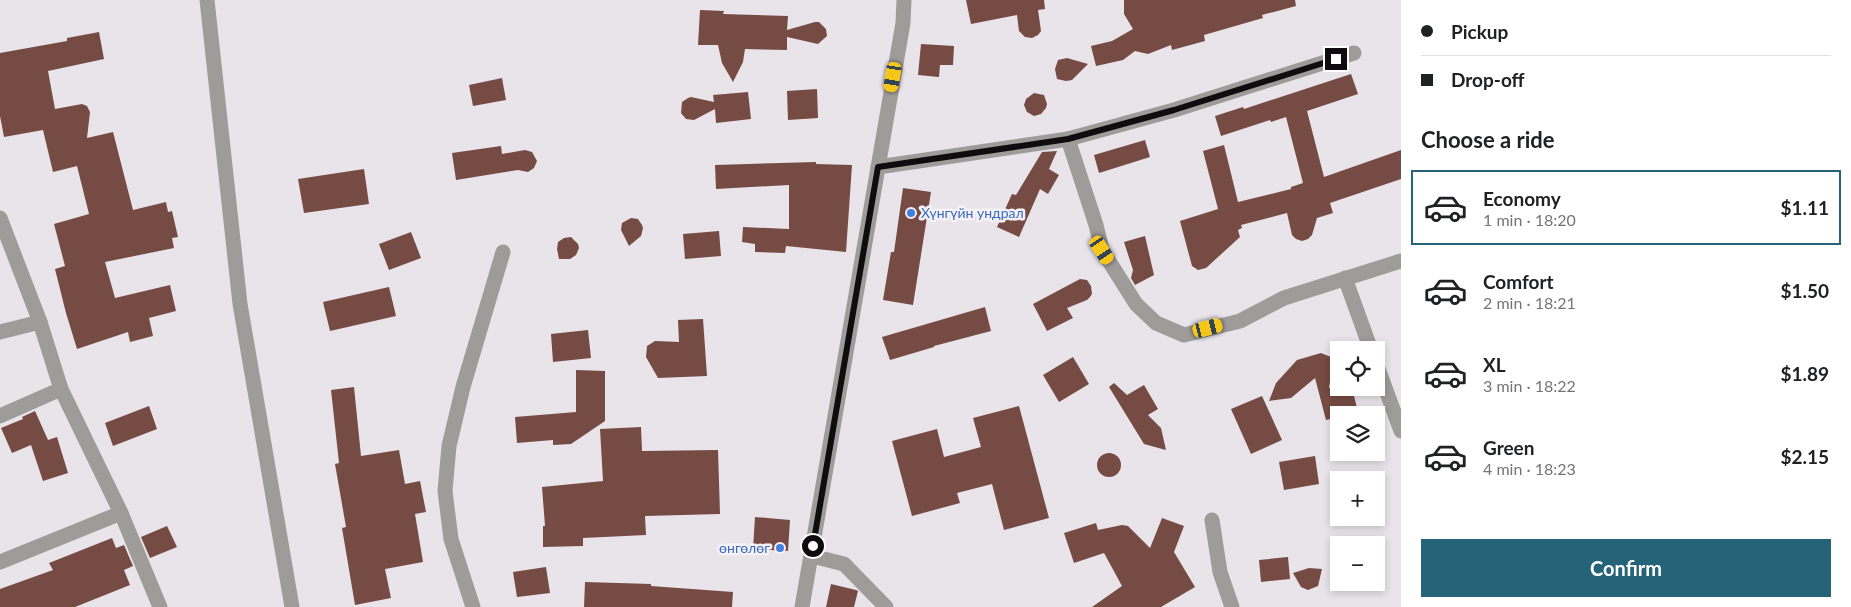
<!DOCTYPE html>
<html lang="en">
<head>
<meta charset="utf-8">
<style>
  body { margin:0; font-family:Lato,sans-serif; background:#f2f2f2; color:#202124; height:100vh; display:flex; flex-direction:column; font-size:19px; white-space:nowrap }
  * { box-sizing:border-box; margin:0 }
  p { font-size:16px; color:#757577 }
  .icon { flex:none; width:28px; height:28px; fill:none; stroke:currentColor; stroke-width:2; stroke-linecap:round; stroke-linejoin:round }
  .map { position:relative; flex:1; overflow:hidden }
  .details { display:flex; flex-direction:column; background:#fff; width:450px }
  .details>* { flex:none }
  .guide { display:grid; align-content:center; height:110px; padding:0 20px; background:#fff }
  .fabs { position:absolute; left:1330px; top:341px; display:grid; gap:10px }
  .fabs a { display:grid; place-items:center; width:55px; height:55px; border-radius:0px; background:#fff; box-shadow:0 2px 8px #0003; font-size:25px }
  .end { position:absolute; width:22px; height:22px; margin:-11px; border:6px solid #0e0c0e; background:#fff; box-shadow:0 0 0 2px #fff }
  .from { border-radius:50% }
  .car { position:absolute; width:15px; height:30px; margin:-15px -8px; border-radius:6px; box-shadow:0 0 4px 1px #0007; background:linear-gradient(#f5c518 24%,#345 0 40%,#f5c518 0 76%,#345 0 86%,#f5c518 0) }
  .guide b { display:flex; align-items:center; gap:18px; height:48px; font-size:19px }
  .guide b+b { border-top:1px solid #e0e0e0 }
  .guide i { width:12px; height:12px; background:#202124 }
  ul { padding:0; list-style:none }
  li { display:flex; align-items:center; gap:15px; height:75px; margin:0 10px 8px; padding:0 10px; border:2px solid transparent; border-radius:0px }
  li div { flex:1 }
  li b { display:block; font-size:19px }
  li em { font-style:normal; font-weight:700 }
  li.current { border-color:#256379 }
  li>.icon { width:45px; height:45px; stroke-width:1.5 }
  h2 { padding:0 20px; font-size:22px; line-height:60px }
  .button { display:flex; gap:10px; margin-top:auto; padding:10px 20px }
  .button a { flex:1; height:58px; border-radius:0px; background:#256379; color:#fff; font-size:20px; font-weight:700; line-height:58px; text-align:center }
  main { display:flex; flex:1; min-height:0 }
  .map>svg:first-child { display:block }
  .building { fill:#764b43 }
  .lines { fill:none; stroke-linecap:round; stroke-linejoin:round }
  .minor { stroke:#9d9c99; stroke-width:15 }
  .route { stroke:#0e0c0e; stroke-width:6 }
  .shop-dot { fill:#3f7fe0; stroke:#f6f1f7; stroke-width:2 }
  .labels { text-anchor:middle; stroke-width:5; stroke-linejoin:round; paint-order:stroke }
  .shop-label { font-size:14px; fill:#366cbe; stroke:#f6f1f7; text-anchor:start }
</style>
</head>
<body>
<main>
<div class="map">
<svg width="1401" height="607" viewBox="0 0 1401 607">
  <rect width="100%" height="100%" fill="#e9e4ea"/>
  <g class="building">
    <polygon points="966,0 1044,0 1045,9 1038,10 1041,31 1038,35 1032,38 1025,37 1019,31 1017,15 971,24"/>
    <polygon points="1124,0 1295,0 1296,6 1262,15 1263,18 1204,35 1205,41 1172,50 1171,45 1148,54 1135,51 1123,60 1096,66 1091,46 1112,41 1133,29 1124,14"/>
    <polygon points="700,10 724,11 723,14 788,16 787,30 815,22 819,22 826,29 827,36 818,44 787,37 787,50 745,49 743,62 733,82 722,63 718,45 698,45"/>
    <polygon points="99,32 104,59 48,71 55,109 82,104 87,106 90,112 87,138 113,132 133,210 166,202 168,212 172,211 178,237 172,238 174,248 105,262 115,298 170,285 176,311 149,318 153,336 130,342 128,332 77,349 66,313 55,269 65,266 54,224 89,214 77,166 53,172 43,130 4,137 0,116 0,53 67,41 67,38"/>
    <polygon points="921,44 954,46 953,65 940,65 939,77 918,75"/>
    <polygon points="1067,58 1088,64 1072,80 1066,81 1057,79 1055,69 1058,60"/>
    <polygon points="1351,74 1358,94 1307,111 1324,177 1401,150 1401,179 1330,203 1333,213 1317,218 1312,235 1308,239 1302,241 1296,239 1292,235 1287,213 1241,225 1242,228 1238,230 1240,237 1206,268 1198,270 1192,266 1180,221 1218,209 1203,151 1224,145 1238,202 1291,189 1291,187 1303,183 1286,117 1271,122 1270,120 1221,136 1215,116 1243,107 1244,109"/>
    <polygon points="502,78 506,100 473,106 469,85"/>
    <polygon points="817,89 818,118 788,120 787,91"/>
    <polygon points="748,92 751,119 716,123 715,109 694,120 686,119 681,113 682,102 688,98 691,97 714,102 713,95"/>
    <polygon points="1034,93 1044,95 1047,104 1046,108 1041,114 1034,116 1027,112 1024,105 1026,99"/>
    <polygon points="1145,140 1150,157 1099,173 1094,155"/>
    <polygon points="501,146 502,154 525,150 532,152 537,161 534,168 528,172 518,170 456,180 452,153"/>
    <polygon points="1057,151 1049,169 1059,175 1048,194 1040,189 1019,237 997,227 1012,194 1016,195 1042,152"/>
    <polygon points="816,162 816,164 852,165 846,252 786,246 785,253 755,252 755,244 742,242 743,227 789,229 789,185 716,189 715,165"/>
    <polygon points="364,169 369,204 304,213 298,179"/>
    <polygon points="903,188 931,192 913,305 883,300 891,252 894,252"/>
    <polygon points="631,218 638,219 642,225 643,228 641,236 629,246 621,230 622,223"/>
    <polygon points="719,231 721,256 685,259 683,234"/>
    <polygon points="411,232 421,258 389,270 379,244"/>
    <polygon points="1145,236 1154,275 1135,285 1131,278 1133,270 1124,242"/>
    <polygon points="571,237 578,244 579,248 576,255 570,259 559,259 557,249 558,242 564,238"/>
    <polygon points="1080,279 1087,280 1091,286 1092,294 1090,297 1087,300 1067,308 1073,318 1047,331 1033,304"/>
    <polygon points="389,287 396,316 330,331 323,302"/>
    <polygon points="985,307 991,331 934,346 934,347 890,360 882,337"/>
    <polygon points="703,319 707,376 658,378 646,357 647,346 655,341 679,342 678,320"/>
    <polygon points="588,330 591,358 553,362 551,334"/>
    <polygon points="1321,353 1331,357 1333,364 1329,388 1352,388 1358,412 1339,415 1339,417 1326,420 1315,378 1291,398 1269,401 1276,383 1297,360"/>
    <polygon points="1073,357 1089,384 1059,402 1043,375"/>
    <polygon points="576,370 605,371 605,421 571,444 553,445 553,440 517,443 515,417 576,412"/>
    <polygon points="1114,383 1127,395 1144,385 1158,409 1148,415 1161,428 1166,450 1144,444 1109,387"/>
    <polygon points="354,387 361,456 399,450 405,484 420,481 426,512 415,514 423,562 385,569 391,598 355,605 342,528 346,527 335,464 339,463 331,390"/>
    <polygon points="1262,396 1282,440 1251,454 1231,409"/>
    <polygon points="149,406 157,429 113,446 105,423"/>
    <polygon points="1019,406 1049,518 1004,530 992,484 957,493 960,503 912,516 892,441 937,429 944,457 981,447 973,418"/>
    <polygon points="35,411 48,440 57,437 68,473 43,481 31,445 12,453 1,428 23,419 22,417"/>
    <polygon points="641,427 642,451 718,450 720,514 645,516 646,535 583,538 583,546 543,547 543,526 545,526 542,487 603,481 600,429"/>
    <circle cx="1109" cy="465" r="12"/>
    <polygon points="1315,456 1319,484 1284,490 1279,462"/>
    <polygon points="755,517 790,520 788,551 753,549"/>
    <polygon points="1162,518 1184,526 1174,552 1195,587 1161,607 1092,607 1122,586 1104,553 1074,563 1064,533 1096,523 1098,530 1122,525 1128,526 1150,548"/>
    <polygon points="167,526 177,547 150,558 141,537"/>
    <polygon points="112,538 116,548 124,545 133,566 124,570 130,585 75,607 0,607 0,589 53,570 49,563"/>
    <polygon points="1288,557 1290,579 1261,582 1259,560"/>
    <polygon points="546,567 550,593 517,597 513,572"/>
    <polygon points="1309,568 1322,569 1318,586 1308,590 1301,587 1293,573"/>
    <polygon points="585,582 651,584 651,586 733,592 732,607 584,607"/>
    <polygon points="831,584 856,590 858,591 854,607 826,607"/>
  </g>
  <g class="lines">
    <g class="minor">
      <polyline points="207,0 240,304 292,607"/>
      <polyline points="1068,139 1096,225 1102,250 1136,304 1156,323 1184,335 1240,321 1284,298 1401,261"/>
      <polyline points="878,167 1068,139 1174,110 1354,53"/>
      <polyline points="0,218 40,322 61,389 121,513 160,607"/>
      <polyline points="1345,278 1371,350"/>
      <polyline points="0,332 40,322"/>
      <polyline points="1376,363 1401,431"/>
      <polyline points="0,416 61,389"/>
      <polyline points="1212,520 1220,572 1232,607"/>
      <polyline points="812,556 844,564 886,607"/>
      <polyline points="0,562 121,513"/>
      <polyline points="473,607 451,539 445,491 449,446 463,387 503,252"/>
      <polyline points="802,607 903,23 904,0"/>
    </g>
  </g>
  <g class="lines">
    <polyline class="route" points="813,546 878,167 1068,139 1174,110 1336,59"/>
  </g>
  <g class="shop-dot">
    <circle cx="911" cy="213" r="5"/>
    <circle cx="780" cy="548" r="5"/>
  </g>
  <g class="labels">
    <g class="shop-label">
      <text x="921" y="218">Хүнгүйн ундрал</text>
      <text x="770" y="553" text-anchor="end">өнгөлөг</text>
    </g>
  </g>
</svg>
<div class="fabs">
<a><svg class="icon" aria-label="locate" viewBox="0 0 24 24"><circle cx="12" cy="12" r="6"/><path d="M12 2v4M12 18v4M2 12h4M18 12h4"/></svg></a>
<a><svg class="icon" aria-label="layers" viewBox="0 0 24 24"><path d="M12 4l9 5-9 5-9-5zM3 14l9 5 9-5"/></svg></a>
<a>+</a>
<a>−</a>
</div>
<i class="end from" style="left:813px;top:546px"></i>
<i class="end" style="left:1336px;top:59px"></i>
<i class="car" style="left:893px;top:77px;rotate:190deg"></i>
<i class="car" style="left:1102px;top:250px;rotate:147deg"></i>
<i class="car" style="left:1208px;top:328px;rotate:76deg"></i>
</div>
<section class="details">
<div class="guide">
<b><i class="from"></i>Pickup</b>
<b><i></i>Drop-off</b>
</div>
<h2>Choose a ride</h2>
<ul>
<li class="current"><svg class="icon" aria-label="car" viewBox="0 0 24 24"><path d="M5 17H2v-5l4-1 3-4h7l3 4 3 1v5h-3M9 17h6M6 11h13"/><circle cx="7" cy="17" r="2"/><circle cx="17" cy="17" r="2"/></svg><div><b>Economy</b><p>1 min · 18:20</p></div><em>$1.11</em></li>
<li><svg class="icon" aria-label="car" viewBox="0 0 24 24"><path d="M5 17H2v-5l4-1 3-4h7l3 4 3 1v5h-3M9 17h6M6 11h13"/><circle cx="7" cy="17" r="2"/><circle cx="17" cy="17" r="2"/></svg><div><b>Comfort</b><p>2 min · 18:21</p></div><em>$1.50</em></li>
<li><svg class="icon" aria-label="car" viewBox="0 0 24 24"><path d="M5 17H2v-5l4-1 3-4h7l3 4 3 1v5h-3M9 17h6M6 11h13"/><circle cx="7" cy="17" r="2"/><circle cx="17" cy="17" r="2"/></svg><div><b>XL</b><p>3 min · 18:22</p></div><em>$1.89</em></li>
<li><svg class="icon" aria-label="car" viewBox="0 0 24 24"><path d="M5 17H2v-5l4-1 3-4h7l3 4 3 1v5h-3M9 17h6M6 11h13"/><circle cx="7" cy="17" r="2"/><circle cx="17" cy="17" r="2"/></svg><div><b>Green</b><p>4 min · 18:23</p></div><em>$2.15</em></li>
</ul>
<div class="button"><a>Confirm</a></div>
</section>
</main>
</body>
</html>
